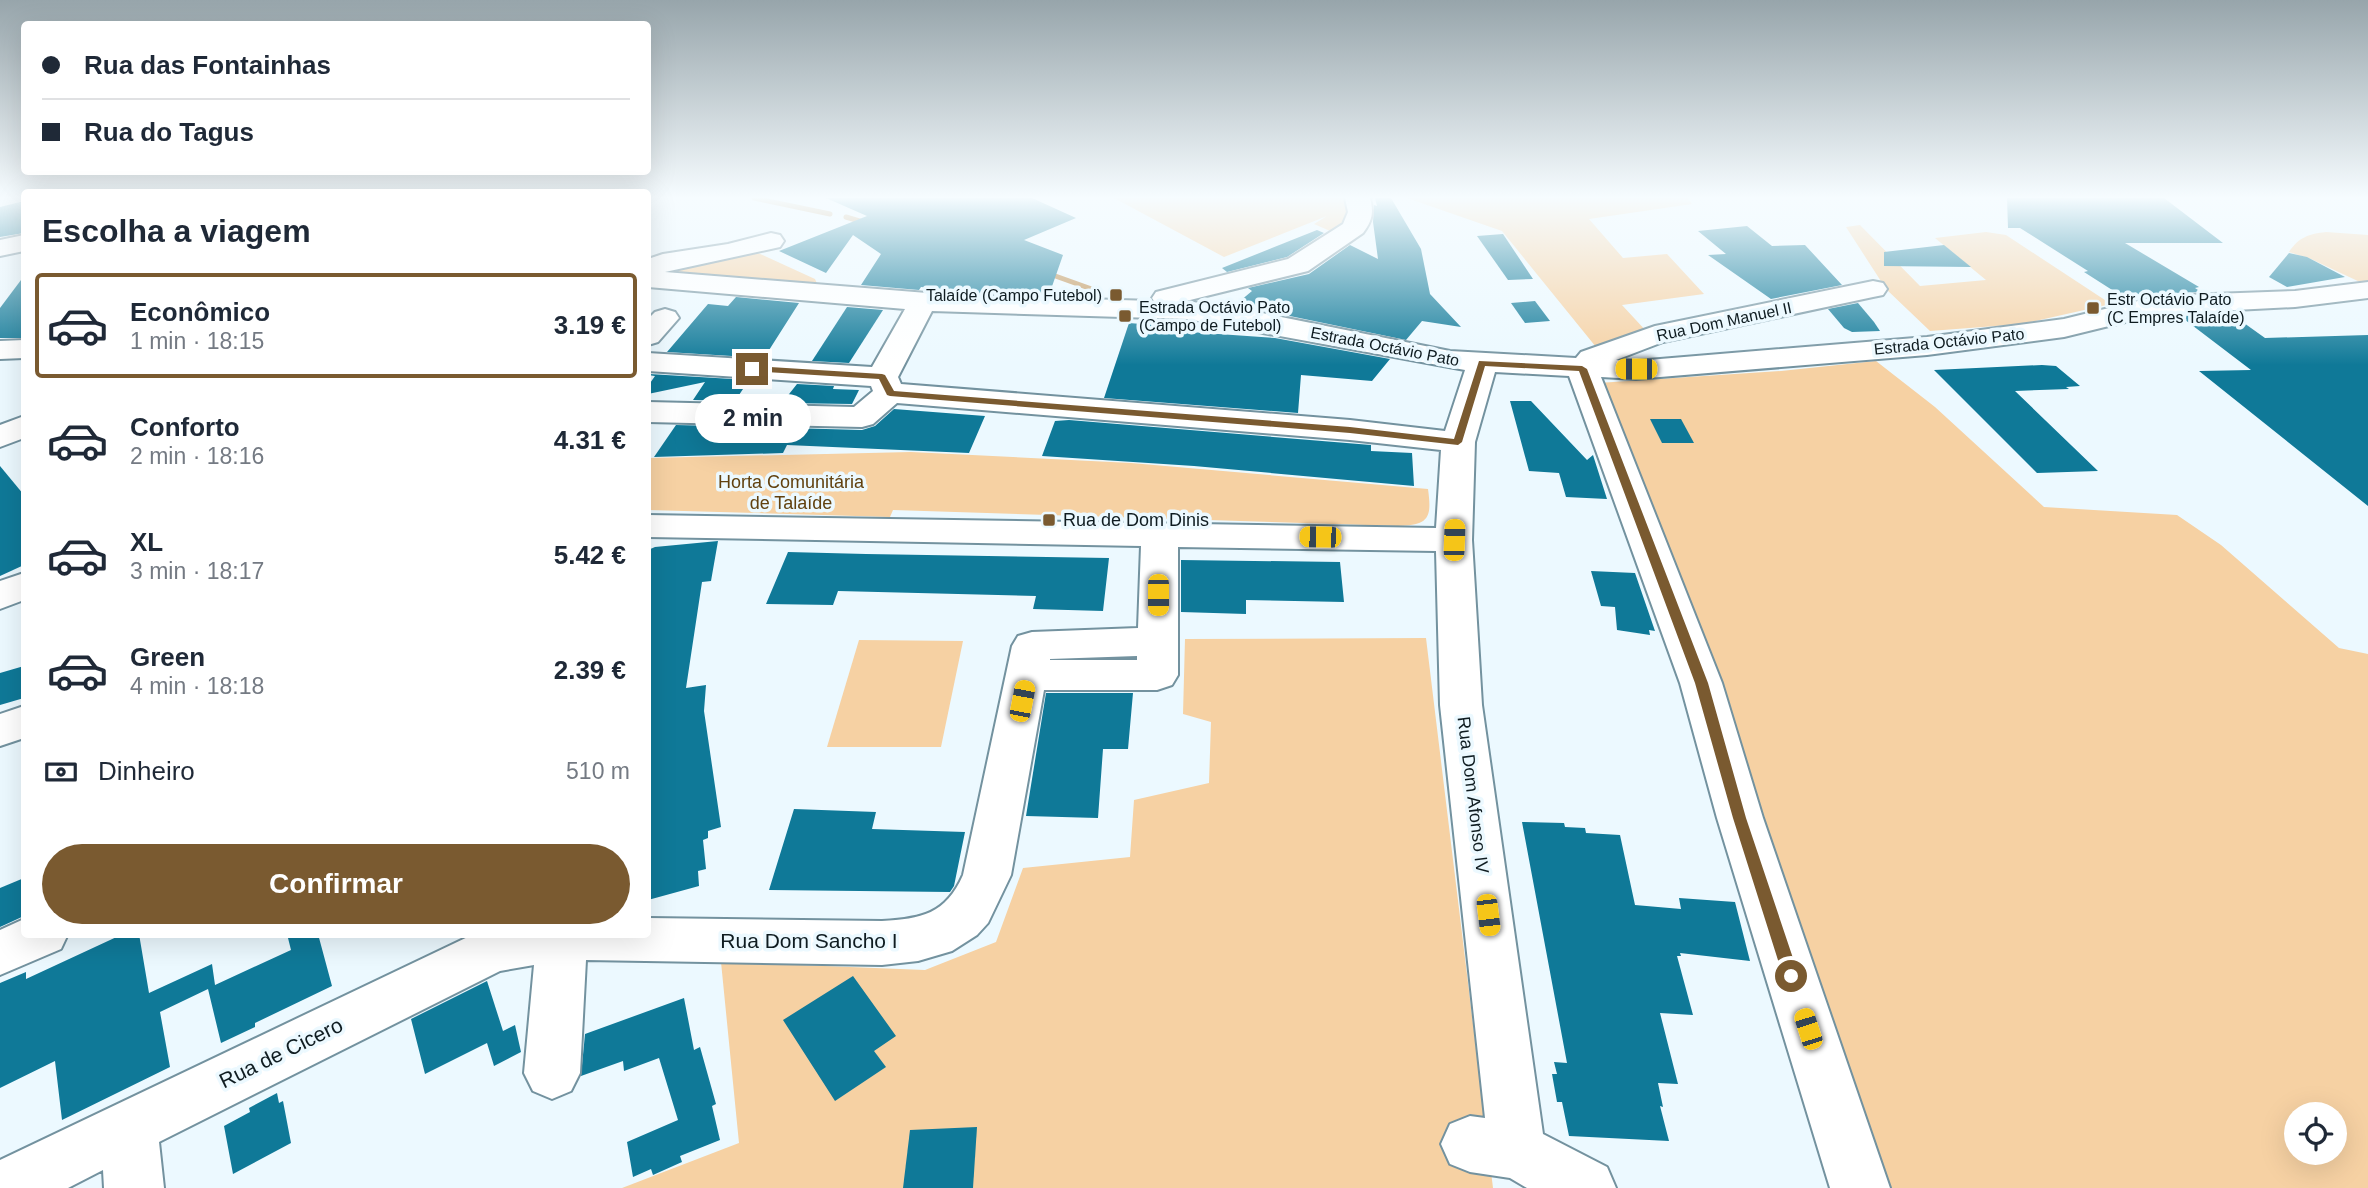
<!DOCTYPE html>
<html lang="pt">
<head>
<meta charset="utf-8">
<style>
  body { margin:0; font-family:Helvetica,sans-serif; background:#f2f2f3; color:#1f2937; height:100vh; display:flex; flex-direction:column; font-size:26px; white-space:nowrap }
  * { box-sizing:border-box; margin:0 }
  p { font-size:23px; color:#747a83 }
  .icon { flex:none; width:38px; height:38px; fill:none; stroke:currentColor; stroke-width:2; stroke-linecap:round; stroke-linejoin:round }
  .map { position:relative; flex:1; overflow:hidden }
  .details { position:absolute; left:21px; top:189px; width:630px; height:749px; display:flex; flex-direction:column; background:#fff; border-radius:7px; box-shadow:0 7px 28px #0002 }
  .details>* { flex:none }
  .banner { position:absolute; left:21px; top:21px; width:630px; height:154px; border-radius:7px; box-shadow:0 7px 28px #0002; display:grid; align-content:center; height:154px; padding:0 21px; background:#fff }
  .controls { position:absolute; left:2284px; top:1102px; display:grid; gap:14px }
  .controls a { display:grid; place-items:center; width:63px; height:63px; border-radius:50%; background:#fff; box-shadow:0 7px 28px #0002; font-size:35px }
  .end { position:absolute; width:32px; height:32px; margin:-16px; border:9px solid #7a5a30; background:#fff; box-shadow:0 0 0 4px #fff }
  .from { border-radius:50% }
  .bubble { position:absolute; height:49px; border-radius:24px; background:#fff; box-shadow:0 7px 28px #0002; font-size:23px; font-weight:700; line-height:49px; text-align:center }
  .car { position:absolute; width:21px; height:42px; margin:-21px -10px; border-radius:9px; box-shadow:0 0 5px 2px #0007; background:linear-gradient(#f5c518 24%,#345 0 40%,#f5c518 0 76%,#345 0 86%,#f5c518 0) }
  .banner b { display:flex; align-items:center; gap:24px; height:66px; font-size:26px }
  .banner b+b { border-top:2px solid #e0e1e3 }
  .banner i { width:18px; height:18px; background:#1f2937 }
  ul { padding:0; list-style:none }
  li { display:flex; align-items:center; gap:21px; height:105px; margin:0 14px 10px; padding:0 7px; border:4px solid transparent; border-radius:7px }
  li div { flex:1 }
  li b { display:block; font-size:26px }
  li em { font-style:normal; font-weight:700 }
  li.current { border-color:#7a5a30 }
  li>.icon { width:63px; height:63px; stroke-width:1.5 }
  h2 { padding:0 21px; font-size:32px; line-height:84px }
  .pay { display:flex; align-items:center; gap:18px; height:77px; padding:0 21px; font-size:26px }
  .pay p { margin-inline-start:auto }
  .cta { display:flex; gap:14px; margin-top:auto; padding:14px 21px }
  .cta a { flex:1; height:80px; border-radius:42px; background:#7a5a30; color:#fff; font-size:28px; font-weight:700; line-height:80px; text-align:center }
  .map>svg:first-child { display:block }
  .green { fill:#f6d1a3; fill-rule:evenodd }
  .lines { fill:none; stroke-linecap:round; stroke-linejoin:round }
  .stream { stroke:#be8f50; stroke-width:5 }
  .building { fill:#0f7998 }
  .minor-casing { stroke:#73929f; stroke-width:4 }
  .minor { fill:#fff; fill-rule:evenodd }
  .route { fill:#7a5a30 }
  .poi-dot { fill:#7a5a30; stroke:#ecf9ff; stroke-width:2.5 }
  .labels { text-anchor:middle; stroke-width:7; stroke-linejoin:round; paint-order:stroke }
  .far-poi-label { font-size:16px; fill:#0f1c21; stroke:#ecf9ff; text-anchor:start }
  .far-street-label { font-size:16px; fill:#0f1c21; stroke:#ecf9ff }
  .park-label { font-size:18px; fill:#61410f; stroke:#ecf9ff }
  .poi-label { font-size:18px; fill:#0f1c21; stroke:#ecf9ff; text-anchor:start }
  .street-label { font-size:18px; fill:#0f1c21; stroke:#ecf9ff }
  .near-street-label { font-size:21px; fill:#0f1c21; stroke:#ecf9ff }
</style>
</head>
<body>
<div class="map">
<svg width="2368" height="1188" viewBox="0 0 2368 1188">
  <rect width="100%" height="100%" fill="#ecf9ff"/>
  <g class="green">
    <path d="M1114 198H1348C1352 212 1346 224 1337 234L1314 224 1327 216 1224 257Z"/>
    <polygon points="1407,198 1688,198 1692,204 1589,219 1623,258 1667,254 1704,294 1622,305 1647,332 1596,347 1502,231"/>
    <polygon points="1860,225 1920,286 1986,280 1935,238 1986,232 2006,235 2111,304 2022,324 1930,331 1886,289 1846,227"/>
    <path d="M2326 232 2368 235V281L2362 283 2311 259 2289 252C2299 237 2309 234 2326 232Z"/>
    <polygon points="758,253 815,279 818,286 660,273 668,265"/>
    <path d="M1876 361 1935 407 2044 507 2177 515 2221 545 2339 648 2368 654V1188H1889L1874 1157 1737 733 1598 383 1781 371ZM2296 1115H2334V1153H2296Z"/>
    <path d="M911 452 1131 463 1428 489C1432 518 1429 525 1398 526L893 510 890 517 648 510V458Z"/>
    <polygon points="1426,638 1493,1188 622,1188 739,1143 721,962 925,970 996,942 1023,868 1130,857 1134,800 1209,783 1211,722 1183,714 1185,639"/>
    <polygon points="859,640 963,641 941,747 827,747"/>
  </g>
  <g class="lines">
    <g class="stream">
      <polyline points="754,198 830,214"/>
      <polyline points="846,217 866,223"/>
      <polyline points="1047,273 1100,292"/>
    </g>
  </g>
  <g class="building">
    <polygon points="826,198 1032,198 1076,218 1024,240 1063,255 1049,295 966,293 967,291 921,287 919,290 861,285 881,254 853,235 826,273 779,251 867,216"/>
    <polygon points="1375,198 1391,198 1421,249 1430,294 1461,327 1422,321 1406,340 1285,315 1240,301 1252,291 1248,288 1309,274 1350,245 1378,259 1373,222 1374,205 1377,206"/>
    <polygon points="2007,198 2164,198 2223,243 2125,243 2199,287 2195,288 2201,292 2120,295 2084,272 2088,271 2020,228 2008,228"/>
    <polygon points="24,201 24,233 0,237 0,207"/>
    <polygon points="1747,226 1772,246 1805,245 1842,285 1771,299 1708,255 1726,254 1698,231"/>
    <polygon points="1317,230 1324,233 1287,257 1227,272 1222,268"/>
    <polygon points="1503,234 1533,279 1508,280 1477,236"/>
    <polygon points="1944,245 1971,267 1884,266 1884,252"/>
    <polygon points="2289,253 2307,257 2345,277 2287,287 2269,277"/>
    <polygon points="24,276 24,338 0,338 0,308"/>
    <polygon points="736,297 799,303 764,358 667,352 708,304 728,306"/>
    <polygon points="1535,301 1550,321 1525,323 1511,303"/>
    <polygon points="1858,303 1874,322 1880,331 1852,332 1844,328 1828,309"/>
    <polygon points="847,307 883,310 849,363 812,361"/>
    <polygon points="2230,313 2265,338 2368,335 2368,506 2199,371 2251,370 2180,316"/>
    <polygon points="1129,323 1178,327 1176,331 1275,338 1390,359 1372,381 1301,375 1298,413 1104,398"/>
    <polygon points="2042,365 2056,366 2080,386 2066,387 2069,389 2015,391 2098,471 2037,473 1934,370"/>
    <polygon points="649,374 749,380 735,401 693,400 705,382 648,394 648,386 655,376 648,375"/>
    <polygon points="797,384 834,386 833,389 859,390 852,404 782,403"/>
    <polygon points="1510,401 1531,401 1587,460 1593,455 1607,499 1566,497 1559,473 1529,471"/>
    <polygon points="894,409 985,416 969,453 787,445 783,453 654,457 676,425 862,430 875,426"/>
    <polygon points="1650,419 1681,419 1694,443 1662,443"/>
    <polygon points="1069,420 1371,445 1371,451 1412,453 1414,486 1194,466 1042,456 1055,421"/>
    <polygon points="0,466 24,495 24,565 0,576"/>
    <polygon points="718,541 711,581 702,582 686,688 706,685 704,711 721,827 708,831 708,838 703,840 706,869 698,871 699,886 648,900 648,550 655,547"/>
    <polygon points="788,552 866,554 1109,558 1103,611 1033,609 1036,596 838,591 833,605 766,604"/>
    <polygon points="1181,560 1340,562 1344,602 1246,600 1246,614 1181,612"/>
    <polygon points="1591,571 1635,573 1655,631 1649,630 1650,635 1617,630 1615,607 1601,606"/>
    <polygon points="24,666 24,698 0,705 0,673"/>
    <polygon points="1046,693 1133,693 1128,749 1103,749 1098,818 1026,816"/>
    <polygon points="794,809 876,812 872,829 965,832 954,886 950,892 769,890"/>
    <polygon points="1522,822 1564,823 1565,827 1585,828 1586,833 1620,835 1635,905 1681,909 1679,898 1735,902 1750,961 1680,953 1681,956 1677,956 1693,1015 1660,1013 1678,1084 1658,1083 1663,1107 1660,1106 1669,1141 1569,1136 1562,1102 1557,1102 1552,1074 1557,1074 1554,1062 1567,1063"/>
    <polygon points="24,878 24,916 0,927 0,888"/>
    <polygon points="123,934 139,934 149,993 212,964 215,985 291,950 287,934 318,934 332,986 255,1023 255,1027 221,1043 208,989 160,1012 170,1067 62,1120 55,1061 0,1088 0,983 26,972 26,979"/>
    <polygon points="853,976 896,1036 874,1051 886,1067 835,1101 783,1020"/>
    <polygon points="487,981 503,1031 515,1025 521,1052 494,1066 487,1043 425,1074 411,1019"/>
    <polygon points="684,998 694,1050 700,1047 716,1104 712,1106 720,1140 680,1156 682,1162 653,1175 651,1169 633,1177 627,1142 678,1120 659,1058 624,1071 623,1061 581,1076 585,1034"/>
    <polygon points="277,1093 279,1103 283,1101 291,1143 233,1174 224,1126 250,1112 249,1108"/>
    <polygon points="977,1127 973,1188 903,1188 910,1130"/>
  </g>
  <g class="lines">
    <g class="minor-casing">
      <g id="minor">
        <path d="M1345 198H1370C1374 213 1372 221 1363 233L1308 271 1186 301 1252 311 1450 351 1576 358 1581 352 1655 326 1873 281 1883 283 1887 289 1883 295 1873 297 1663 342 1616 360 1636 361 1927 337 2064 319 2158 296 2295 291 2368 282V298L2295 307 2158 314 2064 337 1927 355 1636 379 1601 377 1722 683 1763 818 1890 1188H1830L1717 818 1680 683 1569 376 1495 372 1475 442 1472 540 1482 705 1543 1134 1607 1167 1616 1188H1527L1510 1178 1470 1172 1450 1164 1441 1144 1450 1124 1470 1116 1485 1118 1440 705 1436 551 1178 547V675L1172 685 1157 690H1044L1011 875 988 923 977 935 952 951 918 961 882 965 586 960 580 1073 571 1091 552 1099 533 1091 524 1073 534 965 500 971 159 1142 164 1188H104L103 1170 68 1188H0V1160L474 934H648V918L882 921C921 919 946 914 963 875L1012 646 1018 636 1032 632 1138 628 1141 546 648 537V515L1436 528 1441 450 1350 440 897 403 873 424 862 427 648 422V402L854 407 873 391 871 386 648 371V353L872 367 905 309 648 287V259L663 254 728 244 771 233 780 235 784 241 780 247 665 272 952 295 1154 301 1152 298 1156 292 1288 259 1343 224 1348 212ZM932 311 1187 319 1465 370 1445 431 1350 420 901 384 898 377ZM1137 656V660H1050V659Z"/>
        <polygon points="24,235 24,251 0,256 0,240"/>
        <polygon points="665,309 675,312 679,318 658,342 648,345 648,319 655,312"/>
        <polygon points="24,340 24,358 0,359 0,341"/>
        <polygon points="24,416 24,438 0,447 0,425"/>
        <polygon points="24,573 24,600 0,609 0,581"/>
        <polygon points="24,706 24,738 0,746 0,714"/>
        <polygon points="24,919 24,934 68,934 61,949 0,975 0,930"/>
      </g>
    </g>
    <use href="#minor" class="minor"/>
  </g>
  <linearGradient id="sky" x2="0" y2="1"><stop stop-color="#97a5ab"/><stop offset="0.54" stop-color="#f6fcff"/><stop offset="1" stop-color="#f6fcff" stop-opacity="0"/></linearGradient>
  <rect width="2368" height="365" fill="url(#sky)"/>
  <polygon class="route" points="1479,361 1582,366 1587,369 1708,683 1746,818 1799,976 1796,981 1791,983 1783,976 1733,818 1695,683 1579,371 1485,366 1462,442 1458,445 1350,433 890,396 887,395 879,379 752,371 747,369 752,366 882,374 885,375 894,391 1350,427 1454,439"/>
  <g class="poi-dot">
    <rect x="1109" y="288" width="14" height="14" rx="3.5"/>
    <rect x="2086" y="301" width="14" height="14" rx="3.5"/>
    <rect x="1118" y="309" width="14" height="14" rx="3.5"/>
    <rect x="1042" y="513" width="14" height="14" rx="3.5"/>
  </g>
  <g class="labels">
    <g class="far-poi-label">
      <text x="1102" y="301" text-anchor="end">Talaíde (Campo Futebol)</text>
      <text x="2107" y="305">Estr Octávio Pato<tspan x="2107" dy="18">(C Empres Talaíde)</tspan></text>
      <text x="1139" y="313">Estrada Octávio Pato<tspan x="1139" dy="18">(Campo de Futebol)</tspan></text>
    </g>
    <g class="far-street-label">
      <text transform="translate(1724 321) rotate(-12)" y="6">Rua Dom Manuel II</text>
      <text transform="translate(1949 341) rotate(-6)" y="6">Estrada Octávio Pato</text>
      <text transform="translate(1385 346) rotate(11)" y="6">Estrada Octávio Pato</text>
    </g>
    <g class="park-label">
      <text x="791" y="488">Horta Comunitária<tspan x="791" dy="21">de Talaíde</tspan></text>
    </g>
    <g class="poi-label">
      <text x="1063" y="526">Rua de Dom Dinis</text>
    </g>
    <g class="street-label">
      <text transform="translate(1473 795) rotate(83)" y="6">Rua Dom Afonso IV</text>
    </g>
    <g class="near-street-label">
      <text x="809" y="948">Rua Dom Sancho I</text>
      <text transform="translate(281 1053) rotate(-26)" y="7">Rua de Cicero</text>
    </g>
  </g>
</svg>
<div class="controls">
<a><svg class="icon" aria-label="locate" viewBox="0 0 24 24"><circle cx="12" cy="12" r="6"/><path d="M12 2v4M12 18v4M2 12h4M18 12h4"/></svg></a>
</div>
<i class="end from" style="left:1791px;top:976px"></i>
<i class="end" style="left:752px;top:369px"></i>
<div class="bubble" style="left:695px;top:394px;width:116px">2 min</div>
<i class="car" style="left:1636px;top:369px;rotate:270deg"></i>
<i class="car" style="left:1320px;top:537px;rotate:271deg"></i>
<i class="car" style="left:1454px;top:540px;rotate:2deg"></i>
<i class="car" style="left:1158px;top:595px;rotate:180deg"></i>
<i class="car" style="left:1022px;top:701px;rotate:11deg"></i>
<i class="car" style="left:1488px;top:915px;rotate:173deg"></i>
<i class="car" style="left:1808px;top:1029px;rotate:342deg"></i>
<div class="banner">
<b><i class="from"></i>Rua das Fontainhas</b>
<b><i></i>Rua do Tagus</b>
</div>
<section class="details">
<h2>Escolha a viagem</h2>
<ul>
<li class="current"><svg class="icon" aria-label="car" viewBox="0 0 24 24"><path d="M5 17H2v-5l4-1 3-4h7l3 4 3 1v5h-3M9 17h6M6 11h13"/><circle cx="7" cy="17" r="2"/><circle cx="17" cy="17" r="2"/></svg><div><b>Econômico</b><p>1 min · 18:15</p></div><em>3.19 €</em></li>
<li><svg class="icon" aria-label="car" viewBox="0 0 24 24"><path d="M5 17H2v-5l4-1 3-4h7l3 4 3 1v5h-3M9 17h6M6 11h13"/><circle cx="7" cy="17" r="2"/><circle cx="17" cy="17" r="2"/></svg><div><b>Conforto</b><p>2 min · 18:16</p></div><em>4.31 €</em></li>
<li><svg class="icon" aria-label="car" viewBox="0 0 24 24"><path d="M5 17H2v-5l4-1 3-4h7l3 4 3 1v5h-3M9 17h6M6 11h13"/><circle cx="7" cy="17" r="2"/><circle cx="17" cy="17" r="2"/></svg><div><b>XL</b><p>3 min · 18:17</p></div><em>5.42 €</em></li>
<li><svg class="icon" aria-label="car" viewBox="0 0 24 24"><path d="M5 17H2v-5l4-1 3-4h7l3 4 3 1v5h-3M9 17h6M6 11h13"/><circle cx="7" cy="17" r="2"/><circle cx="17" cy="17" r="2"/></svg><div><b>Green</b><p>4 min · 18:18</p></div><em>2.39 €</em></li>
</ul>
<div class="pay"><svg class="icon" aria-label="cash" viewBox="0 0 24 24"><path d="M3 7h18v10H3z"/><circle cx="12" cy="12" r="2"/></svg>Dinheiro<p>510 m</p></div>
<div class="cta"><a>Confirmar</a></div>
</section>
</div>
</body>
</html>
